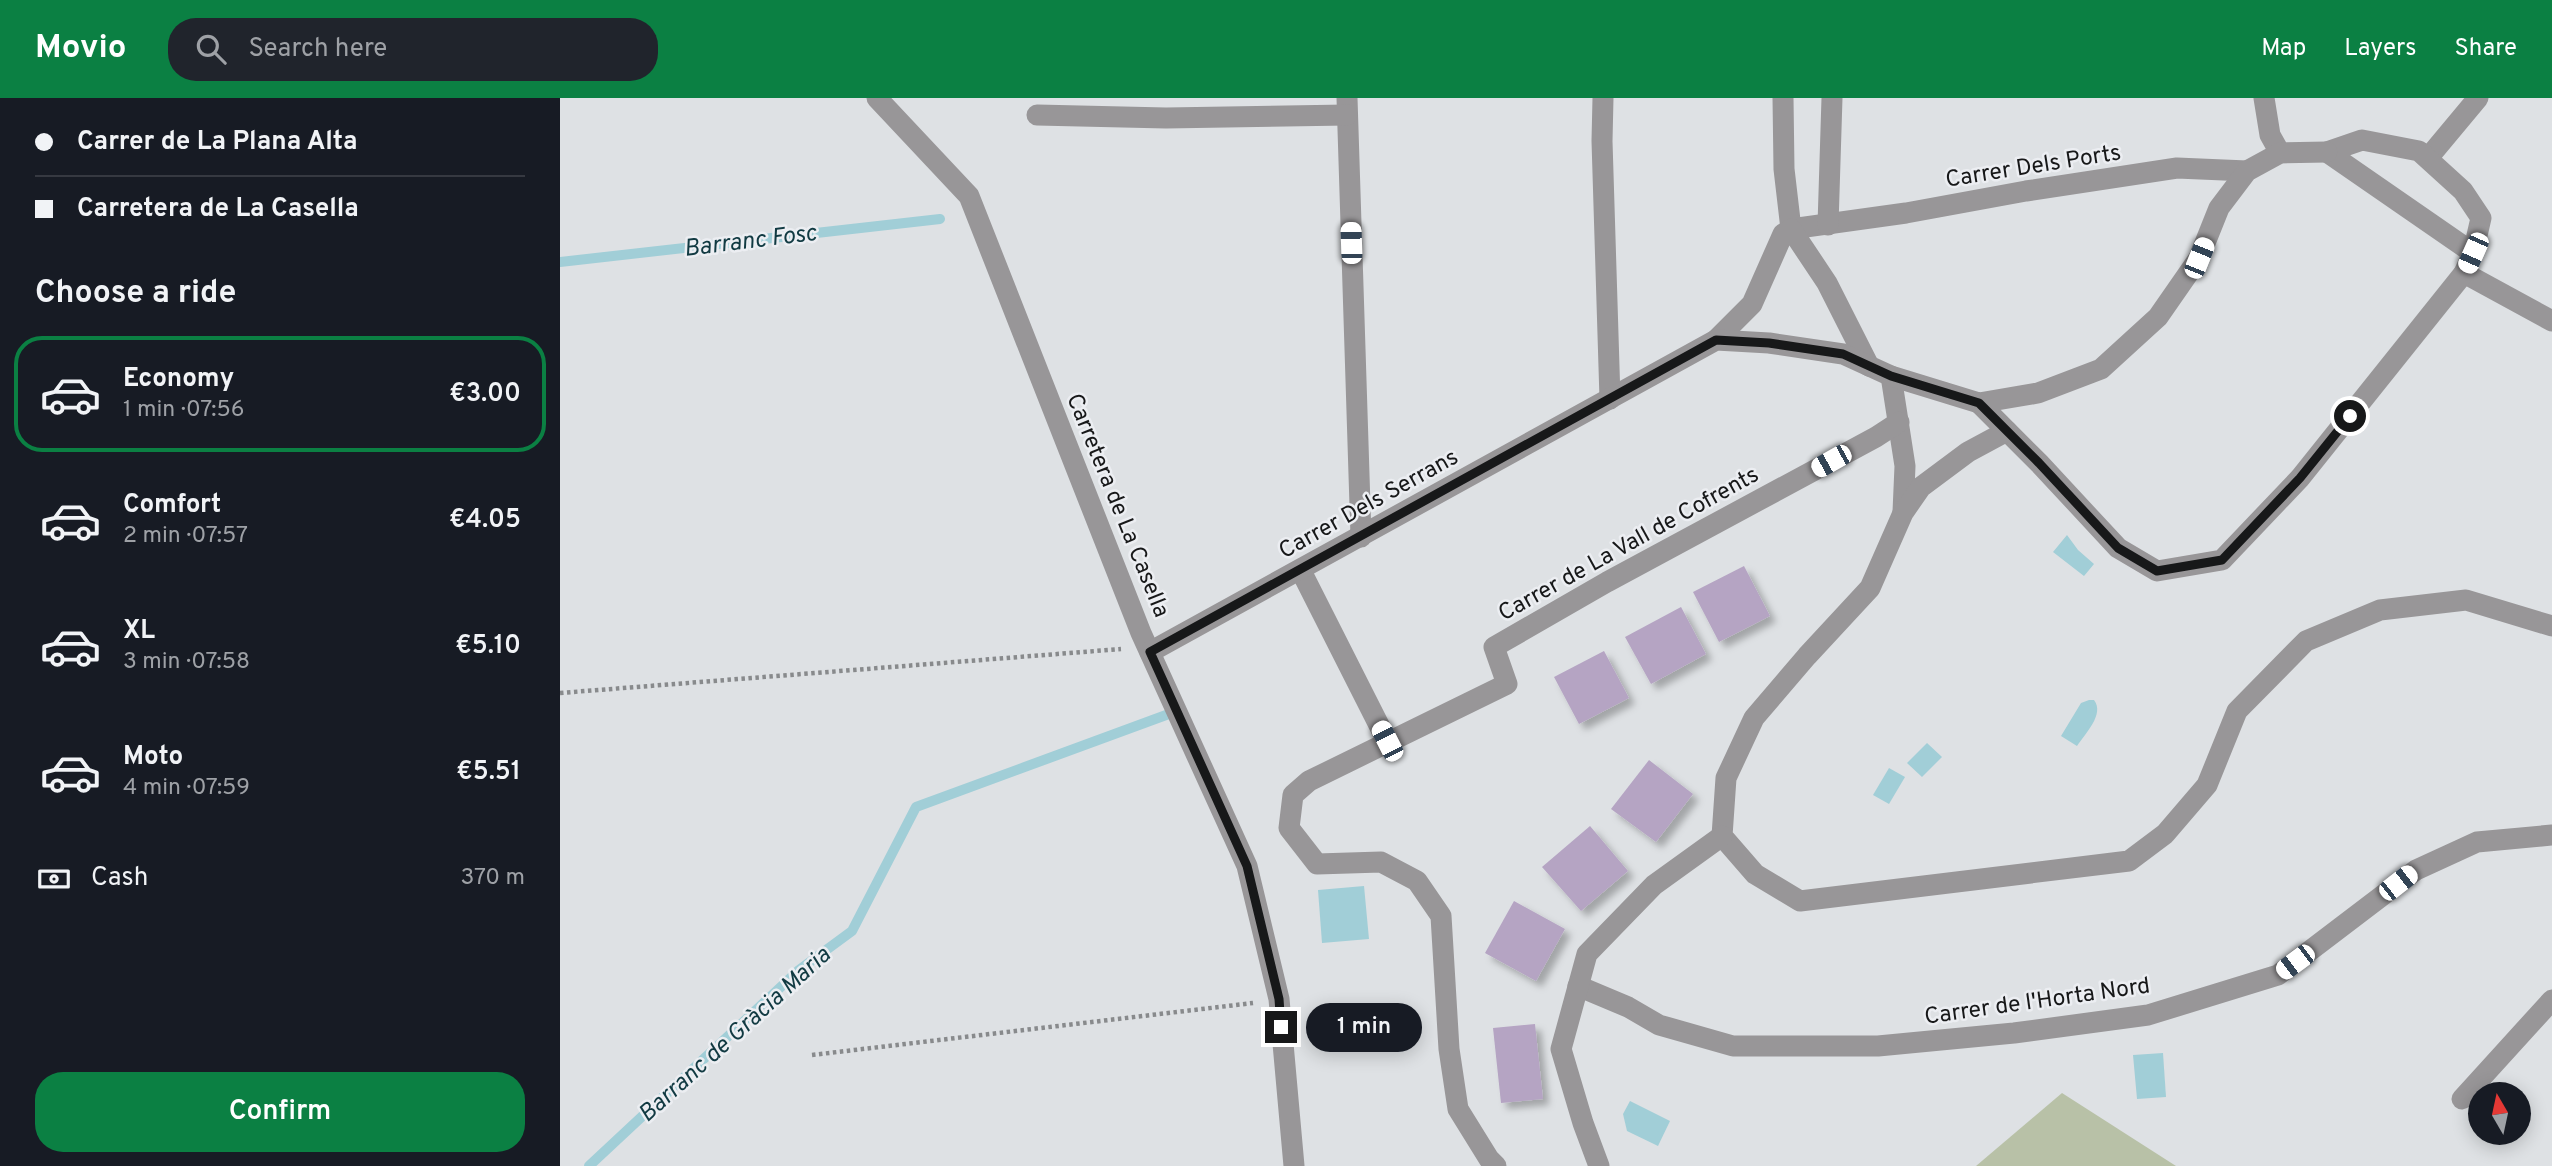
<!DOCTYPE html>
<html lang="en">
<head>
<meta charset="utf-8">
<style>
  body { margin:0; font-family:Overpass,sans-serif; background:#20242c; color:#f1f3f6; height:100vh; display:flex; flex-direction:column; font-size:26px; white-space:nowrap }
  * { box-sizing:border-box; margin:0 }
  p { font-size:23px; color:#9ea1a6 }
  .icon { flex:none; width:38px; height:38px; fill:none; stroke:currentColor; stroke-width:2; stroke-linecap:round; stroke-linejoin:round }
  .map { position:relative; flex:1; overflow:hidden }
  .panel { display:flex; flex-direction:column; background:#171b24; width:560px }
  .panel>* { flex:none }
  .top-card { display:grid; align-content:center; height:154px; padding:0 35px; background:#171b24 }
  .needle { width:46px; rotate:351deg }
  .controls { position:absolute; left:1908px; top:984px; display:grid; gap:14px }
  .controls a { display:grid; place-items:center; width:63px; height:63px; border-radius:50%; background:#171b24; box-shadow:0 4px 18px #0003; font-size:35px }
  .end { position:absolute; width:32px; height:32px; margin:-16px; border:9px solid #171819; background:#fff; box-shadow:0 0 0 4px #fff }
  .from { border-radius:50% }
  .bubble { position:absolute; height:49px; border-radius:24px; background:#171b24; box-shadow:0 4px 18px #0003; font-size:23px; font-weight:600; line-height:49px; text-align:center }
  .car { position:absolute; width:21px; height:42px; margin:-21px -10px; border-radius:9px; box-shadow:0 0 5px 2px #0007; background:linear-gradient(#fff 24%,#345 0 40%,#fff 0 76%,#345 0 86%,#fff 0) }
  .top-card b { display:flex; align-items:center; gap:24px; height:66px; font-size:26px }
  .top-card b+b { border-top:2px solid #363941 }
  .top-card i { width:18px; height:18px; background:#f1f3f6 }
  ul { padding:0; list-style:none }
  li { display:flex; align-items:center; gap:21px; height:116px; margin:0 14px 10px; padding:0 21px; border:4px solid transparent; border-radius:28px }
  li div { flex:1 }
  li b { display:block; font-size:26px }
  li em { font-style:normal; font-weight:600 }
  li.selected { border-color:#0b8043 }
  li>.icon { width:63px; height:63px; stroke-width:1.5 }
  h2 { padding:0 35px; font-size:32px; line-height:84px }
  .pay { display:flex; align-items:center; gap:18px; height:77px; padding:0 35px; font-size:26px }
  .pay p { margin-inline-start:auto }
  .cta { display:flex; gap:14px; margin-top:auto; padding:14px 35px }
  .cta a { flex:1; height:80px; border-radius:28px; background:#0b8043; color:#fff; font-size:28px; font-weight:600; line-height:80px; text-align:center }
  header { display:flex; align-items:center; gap:42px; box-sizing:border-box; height:98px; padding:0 35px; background:#0b8043; color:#fff }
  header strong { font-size:33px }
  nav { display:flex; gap:38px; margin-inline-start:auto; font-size:24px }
  .search { width:490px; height:63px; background:#20242c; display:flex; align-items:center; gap:18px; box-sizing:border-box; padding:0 24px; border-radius:28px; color:#9ea1a6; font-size:26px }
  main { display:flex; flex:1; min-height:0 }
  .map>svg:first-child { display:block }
  .green { fill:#b8c1a7 }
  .water { fill:#a1ced7 }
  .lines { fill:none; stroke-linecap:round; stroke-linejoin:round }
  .stream { stroke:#a1ced7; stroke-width:10 }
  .building { fill:#b5a4c3; filter:url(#shadow) }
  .path { stroke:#888a8c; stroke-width:4.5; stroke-dasharray:3.5 3.5; stroke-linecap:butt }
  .street { stroke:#989698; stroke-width:21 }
  .route { stroke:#171819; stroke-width:9 }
  .labels { text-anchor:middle; stroke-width:5; stroke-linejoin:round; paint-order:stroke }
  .street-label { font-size:23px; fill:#171819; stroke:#eceef2 }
  .water-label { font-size:24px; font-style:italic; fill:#113a42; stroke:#eceef2 }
</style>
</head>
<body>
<header>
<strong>Movio</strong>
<div class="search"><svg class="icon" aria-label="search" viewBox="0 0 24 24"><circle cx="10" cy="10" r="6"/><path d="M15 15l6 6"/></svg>Search here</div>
<nav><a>Map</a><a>Layers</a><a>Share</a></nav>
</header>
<main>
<section class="panel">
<div class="top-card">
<b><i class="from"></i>Carrer de La Plana Alta</b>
<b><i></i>Carretera de La Casella</b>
</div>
<h2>Choose a ride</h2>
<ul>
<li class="selected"><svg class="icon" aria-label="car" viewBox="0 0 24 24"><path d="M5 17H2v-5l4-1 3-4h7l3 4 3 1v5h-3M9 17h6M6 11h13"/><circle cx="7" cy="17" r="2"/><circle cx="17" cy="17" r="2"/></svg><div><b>Economy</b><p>1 min · 07:56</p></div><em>€3.00</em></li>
<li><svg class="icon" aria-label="car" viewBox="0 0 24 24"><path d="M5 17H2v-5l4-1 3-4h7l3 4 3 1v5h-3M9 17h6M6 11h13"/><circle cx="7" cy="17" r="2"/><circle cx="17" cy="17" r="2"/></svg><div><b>Comfort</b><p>2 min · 07:57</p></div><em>€4.05</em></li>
<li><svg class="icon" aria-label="car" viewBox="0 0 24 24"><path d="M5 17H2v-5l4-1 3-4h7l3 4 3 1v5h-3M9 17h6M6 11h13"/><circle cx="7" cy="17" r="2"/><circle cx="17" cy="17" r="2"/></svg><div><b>XL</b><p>3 min · 07:58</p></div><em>€5.10</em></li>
<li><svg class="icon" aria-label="car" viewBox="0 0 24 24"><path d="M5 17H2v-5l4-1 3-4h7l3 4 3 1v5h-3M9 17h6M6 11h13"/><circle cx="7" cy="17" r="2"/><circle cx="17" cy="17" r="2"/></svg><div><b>Moto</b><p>4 min · 07:59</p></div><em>€5.51</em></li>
</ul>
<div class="pay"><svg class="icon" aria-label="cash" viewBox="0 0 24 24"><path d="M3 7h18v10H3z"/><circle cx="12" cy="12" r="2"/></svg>Cash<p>370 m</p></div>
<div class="cta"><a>Confirm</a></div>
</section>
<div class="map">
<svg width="1992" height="1068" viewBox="0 0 1992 1068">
  <defs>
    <filter id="shadow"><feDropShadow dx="6" dy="6" stdDeviation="3.5" flood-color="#0004"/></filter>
  </defs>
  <rect width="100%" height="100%" fill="#dee1e4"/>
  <polygon class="green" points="1502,995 1616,1068 1416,1068"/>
  <g class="water">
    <polygon points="1507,437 1518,452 1534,466 1524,478 1493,454"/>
    <path d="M1529 602H1534C1545 616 1525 636 1517 648L1501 638 1521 605Z"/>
    <polygon points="1367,645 1382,659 1362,679 1347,665"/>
    <polygon points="1329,670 1345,679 1329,706 1313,697"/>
    <polygon points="804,788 809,841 762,845 758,792"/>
    <polygon points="1603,955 1606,999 1577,1001 1573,957"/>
    <polygon points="1070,1003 1110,1023 1098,1048 1067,1033 1063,1016"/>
  </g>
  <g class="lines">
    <g class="stream">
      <polyline points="0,164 380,121"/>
      <polyline points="29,1068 239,872 292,833 356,709 617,613"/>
    </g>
  </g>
  <g class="building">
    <polygon points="1184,468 1210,518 1159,544 1133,494"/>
    <polygon points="1121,509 1146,556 1091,586 1065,539"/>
    <polygon points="1044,553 1069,600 1019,626 994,579"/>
    <polygon points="1089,662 1133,696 1096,744 1051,711"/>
    <polygon points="1030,728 1068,773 1021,813 982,769"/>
    <polygon points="954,803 1005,831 976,883 925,855"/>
    <polygon points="975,926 983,1001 941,1005 933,930"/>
  </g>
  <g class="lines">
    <g class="path">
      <polyline points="0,595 561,551"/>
      <polyline points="252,957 693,905"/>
    </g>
    <g class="street">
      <polyline points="317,0 409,98 581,535 687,768 719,901 734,1068"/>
      <polyline points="787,0 801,439"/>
      <polyline points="1043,0 1042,43 1050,301"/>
      <polyline points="1223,0 1224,71 1231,131 1346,115 1466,93 1617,70 1687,73"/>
      <polyline points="1704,0 1710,37 1720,55"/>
      <polyline points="477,17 606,20 787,17"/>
      <polyline points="1868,60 1918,0"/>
      <polyline points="1268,127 1272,0"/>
      <polyline points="1904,175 1992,223"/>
      <polyline points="1156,242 1192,206 1223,136 1231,131 1267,185 1309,268"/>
      <polyline points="1331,278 1345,368 1343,414"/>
      <polyline points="1419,305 1479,365 1558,450 1597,473 1662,462 1740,380 1904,175 1913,155 1921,120 1903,93 1859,53 1802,42 1767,54 1913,155"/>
      <polyline points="1447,333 1408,354 1361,389 1343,415 1310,490 1247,558 1194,620 1166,680 1162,738 1195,776 1240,803 1569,763 1605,736 1647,687 1677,613 1746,543 1820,512 1906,502 1992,528"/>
      <polyline points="741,473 827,643"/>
      <polyline points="590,554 1156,242 1209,245 1283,256 1331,278 1419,305 1478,295 1541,271 1598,219 1639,160 1659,110 1687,73 1720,55 1767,54"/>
      <polyline points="1018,888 1068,909 1099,927 1173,948 1318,948 1454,935 1588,917 1718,877 1856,772 1917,744 1992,737"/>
      <polyline points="1902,1001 1992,902"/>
      <polyline points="936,1068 929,1061 898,1011 889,951 881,818 857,783 821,764 757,766 729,730 733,697 749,683 947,586 934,549 1047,484 1316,339 1339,324"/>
      <polyline points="1039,1068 1023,1025 1001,951 1027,856 1094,787 1162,738"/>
    </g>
  </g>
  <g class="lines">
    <polyline class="route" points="721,929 719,901 687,768 590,554 1156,242 1209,245 1283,256 1331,278 1419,305 1479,365 1558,450 1597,473 1662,462 1740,380 1790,318"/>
  </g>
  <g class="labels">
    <g class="street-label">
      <text transform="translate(1473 67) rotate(-9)" y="8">Carrer Dels Ports</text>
      <text transform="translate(808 405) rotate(-29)" y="8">Carrer Dels Serrans</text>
      <text transform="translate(559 407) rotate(68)" y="8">Carretera de La Casella</text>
      <text transform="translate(1068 445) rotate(-29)" y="8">Carrer de La Vall de Cofrents</text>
      <text transform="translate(1477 902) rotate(-8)" y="8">Carrer de l'Horta Nord</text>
    </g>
    <g class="water-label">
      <text transform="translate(190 142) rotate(-7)" y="8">Barranc Fosc</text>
      <text transform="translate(174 936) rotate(-42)" y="8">Barranc de Gràcia Maria</text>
    </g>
  </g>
</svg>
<div class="controls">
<a><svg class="needle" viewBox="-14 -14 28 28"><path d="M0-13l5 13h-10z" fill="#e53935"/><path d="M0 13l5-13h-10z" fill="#9ea1a6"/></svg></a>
</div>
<i class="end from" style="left:1790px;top:318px"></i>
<i class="end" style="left:721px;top:929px"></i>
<div class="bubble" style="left:746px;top:905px;width:116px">1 min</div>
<i class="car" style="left:791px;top:145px;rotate:358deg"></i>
<i class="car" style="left:1913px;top:155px;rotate:204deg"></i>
<i class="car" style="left:1639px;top:160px;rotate:22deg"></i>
<i class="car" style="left:1271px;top:363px;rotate:241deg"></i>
<i class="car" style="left:827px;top:643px;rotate:333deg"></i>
<i class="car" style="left:1838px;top:785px;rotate:52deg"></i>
<i class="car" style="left:1735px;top:864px;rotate:233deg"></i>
</div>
</main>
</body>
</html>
